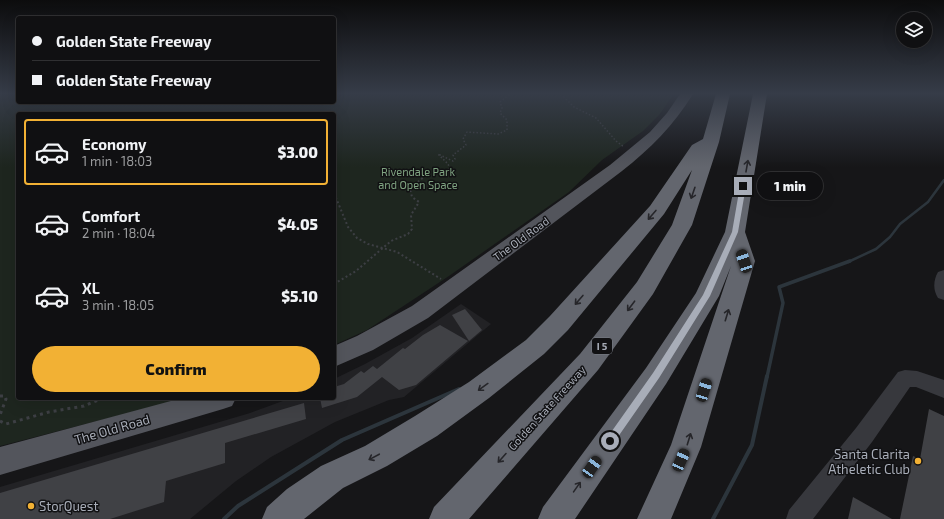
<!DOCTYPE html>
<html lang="en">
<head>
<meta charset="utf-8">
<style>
  body { margin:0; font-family:"Exo 2",sans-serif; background:#1e1e20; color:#f1f3f6; height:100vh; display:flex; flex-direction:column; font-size:15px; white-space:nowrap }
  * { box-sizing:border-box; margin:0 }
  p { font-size:13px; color:#9c9d9f }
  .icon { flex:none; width:22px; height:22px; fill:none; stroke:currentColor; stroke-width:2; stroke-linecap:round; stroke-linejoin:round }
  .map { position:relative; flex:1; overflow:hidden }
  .sheet { position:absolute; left:16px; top:112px; width:320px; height:288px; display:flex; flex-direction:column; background:#101012; border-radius:4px; box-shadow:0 4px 16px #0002,0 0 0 1px #303032 }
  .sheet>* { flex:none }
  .hud { position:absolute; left:16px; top:16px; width:320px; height:88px; border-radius:4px; box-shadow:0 4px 16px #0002,0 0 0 1px #303032; display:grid; align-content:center; height:88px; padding:0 16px; background:#101012 }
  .buttons { position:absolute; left:896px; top:12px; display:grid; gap:8px }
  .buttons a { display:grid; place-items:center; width:36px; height:36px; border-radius:50%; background:#101012; box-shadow:0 4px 16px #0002,0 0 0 1px #303032; font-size:20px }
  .end { position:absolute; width:18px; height:18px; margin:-9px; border:5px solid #a8adb8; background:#111; box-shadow:0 0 0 2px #111 }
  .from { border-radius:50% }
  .bubble { position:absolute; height:28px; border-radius:14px; background:#101012; box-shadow:0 4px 16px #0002,0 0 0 1px #303032; font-size:13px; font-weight:800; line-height:28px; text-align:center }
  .car { position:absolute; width:12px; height:24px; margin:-12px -6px; border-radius:5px; box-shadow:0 0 3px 1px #0007; background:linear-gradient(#222 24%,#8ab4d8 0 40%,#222 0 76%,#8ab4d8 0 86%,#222 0) }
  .hud b { display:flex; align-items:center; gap:14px; height:38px; font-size:15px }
  .hud b+b { border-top:1px solid #303032 }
  .hud i { width:10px; height:10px; background:#f1f3f6 }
  ul { padding:7px 0 0; list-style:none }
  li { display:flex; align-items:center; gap:12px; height:66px; margin:0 8px 6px; padding:0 8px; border:2px solid transparent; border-radius:4px }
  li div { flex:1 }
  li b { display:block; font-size:15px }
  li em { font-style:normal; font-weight:800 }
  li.selected { border-color:#f2b134 }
  li>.icon { width:36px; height:36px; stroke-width:1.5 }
  .cta { display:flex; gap:8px; margin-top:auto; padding:8px 16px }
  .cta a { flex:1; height:46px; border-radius:24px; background:#f2b134; color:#111; font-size:16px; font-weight:800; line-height:46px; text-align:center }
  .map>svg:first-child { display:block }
  .built { fill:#222225 }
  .green { fill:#1e261f }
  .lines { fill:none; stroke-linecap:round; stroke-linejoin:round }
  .stream-far2 { stroke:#2c353c; stroke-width:2.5 }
  .stream-far1 { stroke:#2c353c; stroke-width:3.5 }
  .stream { stroke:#2c353c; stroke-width:4 }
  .building { fill:#404145 }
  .path-far2 { stroke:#3d3f44; stroke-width:1.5; stroke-dasharray:1.5 2; stroke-linecap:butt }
  .path-far1 { stroke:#3d3f44; stroke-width:2; stroke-dasharray:2 2.5; stroke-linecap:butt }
  .path { stroke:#3d3f44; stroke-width:3; stroke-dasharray:3 4; stroke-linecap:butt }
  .minor { fill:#37383d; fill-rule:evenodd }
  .major { fill:#53555c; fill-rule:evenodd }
  .highway { fill:#63666e; fill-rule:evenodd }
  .oneway { stroke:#26262a }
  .route { fill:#a8adb8 }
  .poi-dot { fill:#f2b134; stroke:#111113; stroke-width:1.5 }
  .labels { text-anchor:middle; stroke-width:3; stroke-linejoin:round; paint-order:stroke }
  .shield { fill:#111113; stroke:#7b7e86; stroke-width:1 }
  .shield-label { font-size:10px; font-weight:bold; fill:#a8adb8 }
  .park-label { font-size:11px; fill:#7fa381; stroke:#111113 }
  .street-label { font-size:11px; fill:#a8adb8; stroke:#111113 }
  .near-street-label { font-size:13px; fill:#a8adb8; stroke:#111113 }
  .near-poi-label { font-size:13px; fill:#a8adb8; stroke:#111113; text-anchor:end }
</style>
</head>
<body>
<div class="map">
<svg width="944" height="519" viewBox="0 0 944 519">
  <rect width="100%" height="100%" fill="#161618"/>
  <polygon class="built" points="461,304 491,324 404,397 389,400 335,422 271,457 236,481 190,519 0,519 0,487 250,413 291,398 334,398 334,379 365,364 412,338"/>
  <polygon class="green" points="0,94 18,94 18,102 334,102 334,94 674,94 659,115 643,131 602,160 569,192 449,276 367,330 334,345 334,114 18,114 18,398 187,398 0,446"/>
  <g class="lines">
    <polyline class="stream-far2" points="848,262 876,249 890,237 900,224 928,202 944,180"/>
    <polyline class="stream-far1" points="767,377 783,303 779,287 850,261"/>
    <g class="stream">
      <polyline points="224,519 238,506 342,440 459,389"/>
      <polyline points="713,519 752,445 767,376"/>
    </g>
  </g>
  <g class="building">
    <polygon points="465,309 482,330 469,341 452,315"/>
    <polygon points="440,325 468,341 416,385 399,390 382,377 357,397 322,408 320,398 334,398 334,387 344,384 361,371 364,373 373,366 377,369 403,348 405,349 423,335"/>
    <polygon points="304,403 306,419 225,443 225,463 166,481 164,502 110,519 0,519 0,493"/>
    <polygon points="929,409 944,416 944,519 900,519 913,456 920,459"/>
    <polygon points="853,497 892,519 848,519"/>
  </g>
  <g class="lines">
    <g class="path-far2">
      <polyline points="561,94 574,107 596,118 616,141 624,147"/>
      <polyline points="450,169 448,164 438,154 453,161 455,159 453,155 466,145 463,139 467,132 498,134 507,130 507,120 500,113 502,108 500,102 510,94"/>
    </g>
    <g class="path-far1">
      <polyline points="334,193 348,227 357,238 368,244 397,252 441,279"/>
      <polyline points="334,284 356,271 391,241 408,234 412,229 411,215 419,202 412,197 410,189 426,175 447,172 450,170 449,168"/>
    </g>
    <g class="path">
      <polyline points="0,396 5,396 6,399 0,415"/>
      <polyline points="0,421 6,424 49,412 84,406 103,398"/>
    </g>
    <g class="minor">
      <path d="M944 270V300L938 298C933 290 933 281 938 272Z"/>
      <polygon points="905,370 917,371 944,380 944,398 916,387 910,387 872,442 813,519 786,519 789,510 856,428 898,372"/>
    </g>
    <g class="major">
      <path d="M680 94H693C674 125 650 149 622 171L428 318 373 350 334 367V346L357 336 412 306 610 165 650 132 667 113Z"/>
      <polygon points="182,398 236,398 232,406 223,409 0,475 0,447"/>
    </g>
    <g class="highway">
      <polygon points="716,94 730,94 719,142 692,225 653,294 598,370 469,519 429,519 434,507 580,354 637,282 672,225 692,170 664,214 568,330 544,354 489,398 437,436 387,466 343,488 304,519 262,519 267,507 287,489 321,466 365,446 415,416 469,382 526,340 550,316 650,206 692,145 703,139"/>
      <polygon points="753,94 767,94 745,232 755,261 701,447 671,519 637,519 671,445 731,266 719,296 666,384 575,519 538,519 543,507 646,368 696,293 725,232"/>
    </g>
  </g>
  <defs><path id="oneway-shaft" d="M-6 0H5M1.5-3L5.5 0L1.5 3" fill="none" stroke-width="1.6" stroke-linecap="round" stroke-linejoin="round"/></defs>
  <g class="oneway">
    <use href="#oneway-shaft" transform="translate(747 166) rotate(-80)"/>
    <use href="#oneway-shaft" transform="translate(693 193) rotate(109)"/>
    <use href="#oneway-shaft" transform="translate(652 215) rotate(131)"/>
    <use href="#oneway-shaft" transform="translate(579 300) rotate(131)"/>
    <use href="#oneway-shaft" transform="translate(631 306) rotate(127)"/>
    <use href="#oneway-shaft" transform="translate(727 315) rotate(-73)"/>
    <use href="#oneway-shaft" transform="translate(483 387) rotate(144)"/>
    <use href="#oneway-shaft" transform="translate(689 439) rotate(-73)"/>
    <use href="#oneway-shaft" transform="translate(374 457) rotate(152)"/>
    <use href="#oneway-shaft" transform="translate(502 458) rotate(132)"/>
    <use href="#oneway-shaft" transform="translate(577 487) rotate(-55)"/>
  </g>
  <linearGradient id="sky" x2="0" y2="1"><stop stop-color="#0c0c0d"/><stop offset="0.56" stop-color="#363c48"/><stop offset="1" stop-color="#363c48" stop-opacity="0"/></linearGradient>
  <rect width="944" height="167" fill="url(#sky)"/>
  <polygon class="route" points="743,184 746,186 738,232 710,296 659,378 613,444 610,445 607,444 605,441 607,438 653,373 703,295 732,232 740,186"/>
  <g class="poi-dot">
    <circle cx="918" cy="461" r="4"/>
    <circle cx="31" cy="506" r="4"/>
  </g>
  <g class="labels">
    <rect class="shield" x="592" y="338" width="20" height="16" rx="3"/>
    <g class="shield-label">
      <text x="602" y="350">I 5</text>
    </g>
    <g class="park-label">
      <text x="418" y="176">Rivendale Park<tspan x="418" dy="13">and Open Space</tspan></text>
    </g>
    <g class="street-label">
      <text transform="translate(521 239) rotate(-36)" y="4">The Old Road</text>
      <text transform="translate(547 408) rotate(-48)" y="4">Golden State Freeway</text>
    </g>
    <g class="near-street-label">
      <text transform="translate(112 429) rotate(-16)" y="5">The Old Road</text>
    </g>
    <g class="near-poi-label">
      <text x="910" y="459">Santa Clarita<tspan x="910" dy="15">Atheletic Club</tspan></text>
      <text x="39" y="511" text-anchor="start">StorQuest</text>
    </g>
  </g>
</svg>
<div class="buttons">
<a><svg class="icon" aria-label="layers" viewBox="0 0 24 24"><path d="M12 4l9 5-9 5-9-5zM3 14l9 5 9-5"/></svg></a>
</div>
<i class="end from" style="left:610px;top:441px"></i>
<i class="end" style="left:743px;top:186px"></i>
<div class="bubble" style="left:757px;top:172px;width:66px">1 min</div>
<i class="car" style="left:744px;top:261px;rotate:342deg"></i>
<i class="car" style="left:704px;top:390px;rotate:17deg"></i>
<i class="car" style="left:681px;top:460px;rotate:24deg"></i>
<i class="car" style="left:592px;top:467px;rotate:35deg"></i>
<div class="hud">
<b><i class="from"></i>Golden State Freeway</b>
<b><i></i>Golden State Freeway</b>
</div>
<section class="sheet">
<ul>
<li class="selected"><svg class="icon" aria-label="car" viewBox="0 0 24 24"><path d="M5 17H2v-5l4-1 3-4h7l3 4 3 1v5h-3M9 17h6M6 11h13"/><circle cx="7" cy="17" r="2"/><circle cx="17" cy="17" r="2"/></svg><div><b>Economy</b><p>1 min · 18:03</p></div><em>$3.00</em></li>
<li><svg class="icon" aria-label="car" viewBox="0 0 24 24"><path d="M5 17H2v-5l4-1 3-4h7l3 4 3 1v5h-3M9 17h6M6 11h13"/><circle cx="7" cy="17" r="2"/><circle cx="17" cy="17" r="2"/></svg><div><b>Comfort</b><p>2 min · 18:04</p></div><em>$4.05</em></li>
<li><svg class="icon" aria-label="car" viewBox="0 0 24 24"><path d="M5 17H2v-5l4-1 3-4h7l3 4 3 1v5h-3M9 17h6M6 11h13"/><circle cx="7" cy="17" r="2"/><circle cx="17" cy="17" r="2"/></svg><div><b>XL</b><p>3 min · 18:05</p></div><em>$5.10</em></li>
</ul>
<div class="cta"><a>Confirm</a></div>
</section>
</div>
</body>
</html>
